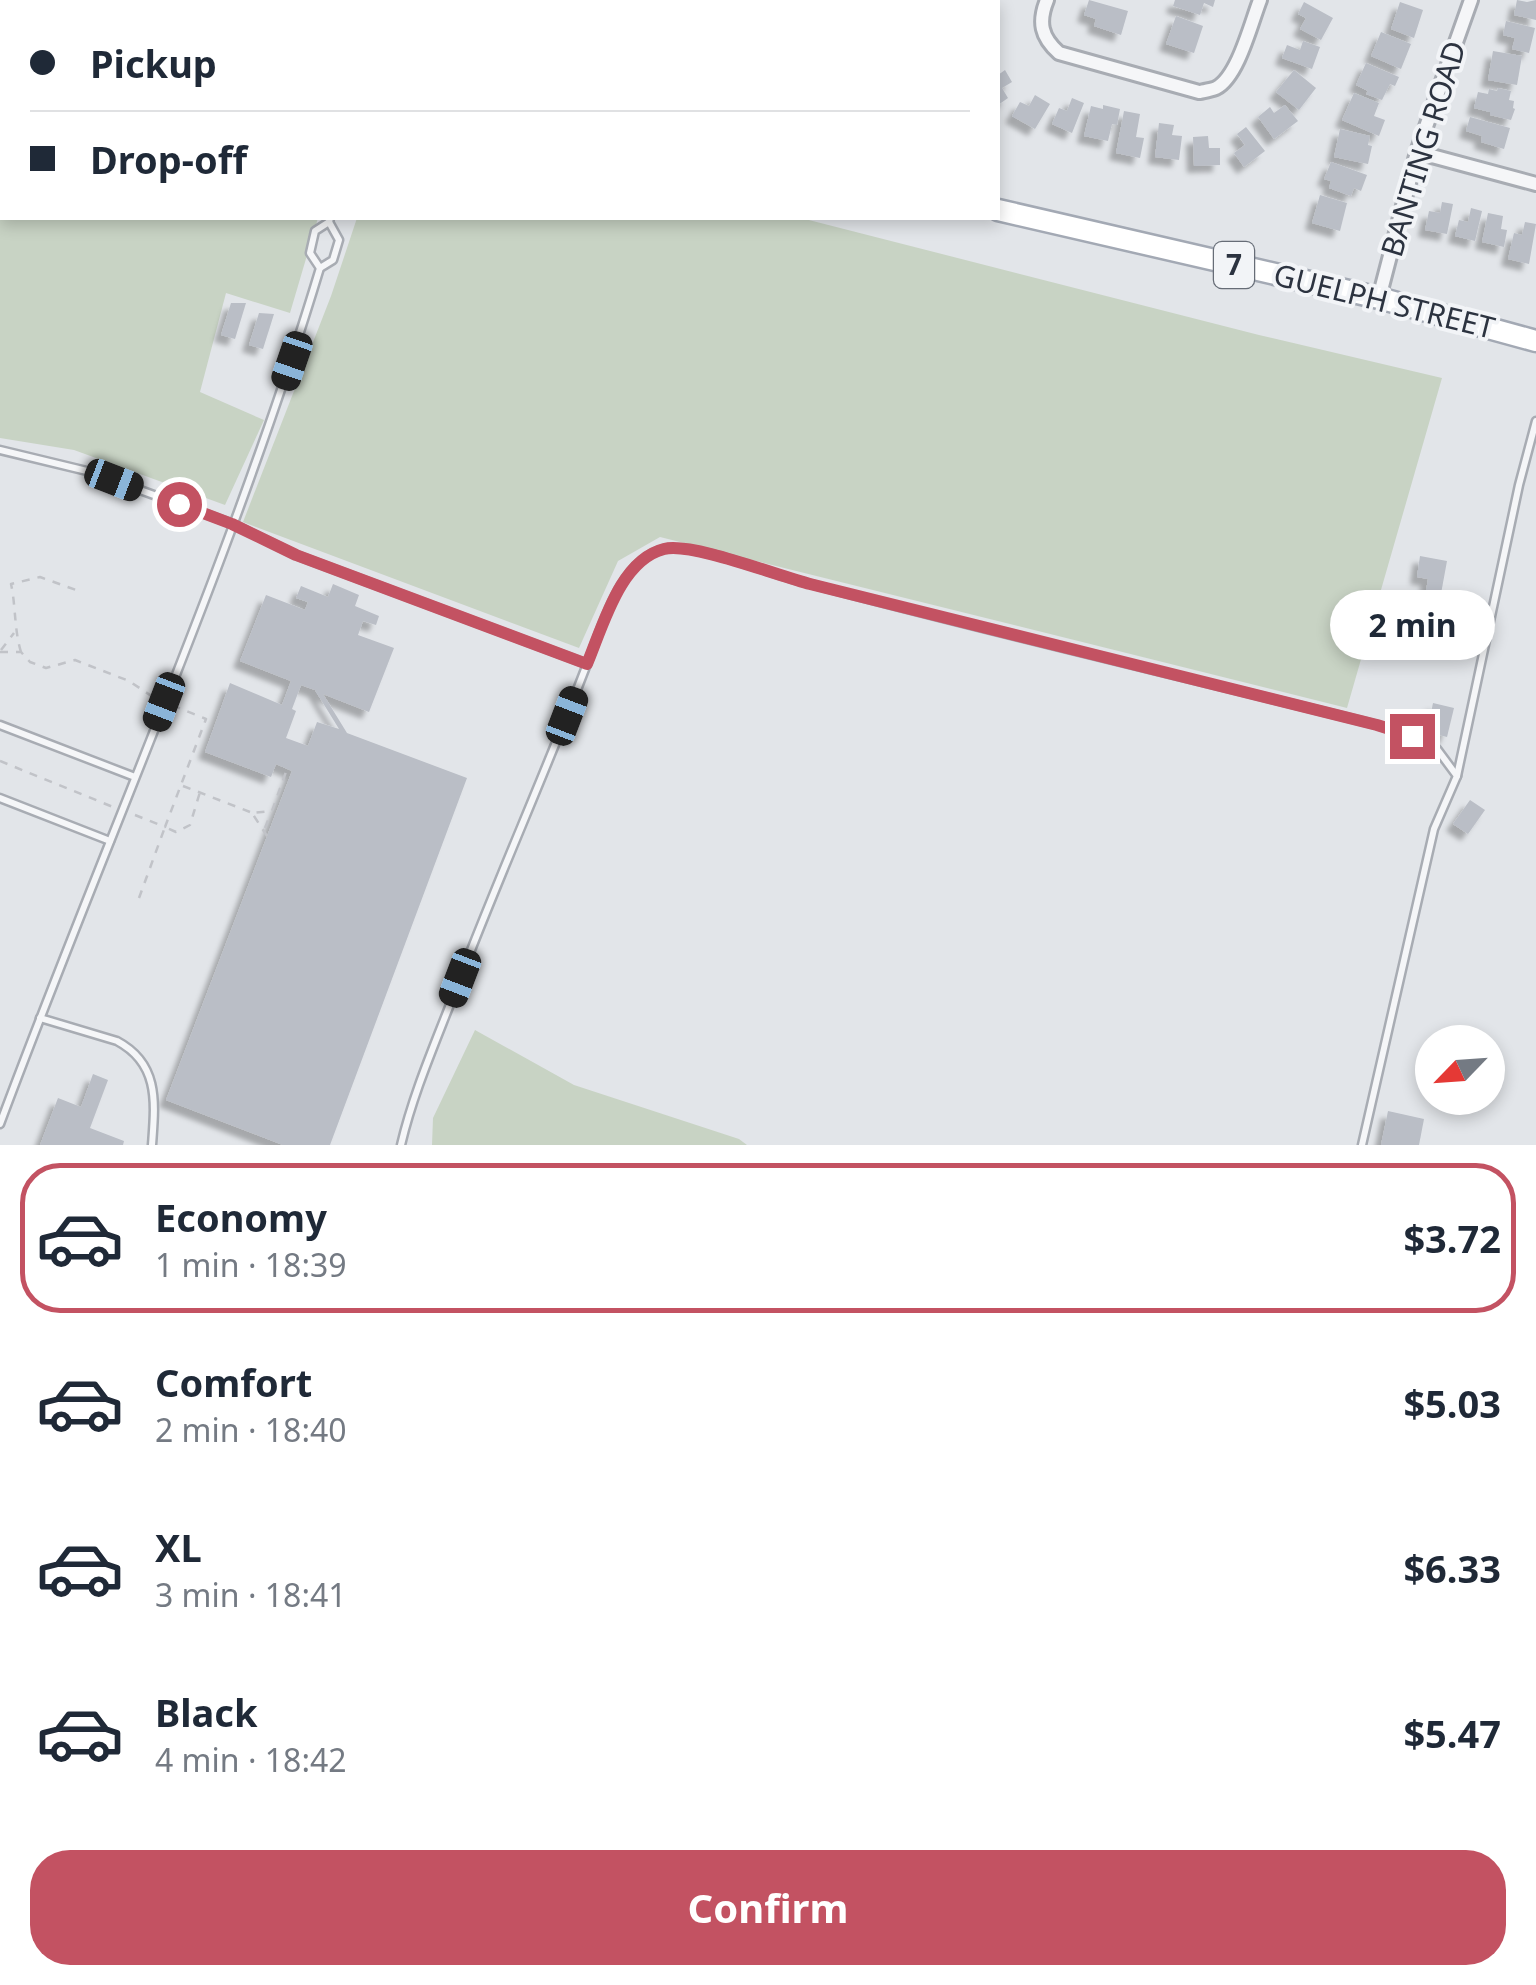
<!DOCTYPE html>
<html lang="en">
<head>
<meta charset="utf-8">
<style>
  body { margin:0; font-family:"Noto Sans",sans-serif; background:#f6f6f7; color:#1f2937; height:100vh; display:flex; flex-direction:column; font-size:38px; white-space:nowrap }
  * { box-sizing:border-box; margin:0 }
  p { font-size:32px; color:#747a83 }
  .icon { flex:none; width:55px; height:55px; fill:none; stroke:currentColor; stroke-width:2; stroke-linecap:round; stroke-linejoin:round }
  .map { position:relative; height:1145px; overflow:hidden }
  .panel { display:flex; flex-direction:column; background:#fff; flex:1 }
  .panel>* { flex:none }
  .hud { position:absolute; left:0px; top:0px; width:1000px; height:220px; box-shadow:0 5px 15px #0003; display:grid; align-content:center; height:220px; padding:0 30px; background:#fff }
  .needle { width:65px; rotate:245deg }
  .buttons { position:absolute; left:1415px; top:1025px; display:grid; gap:20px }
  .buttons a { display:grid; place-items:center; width:90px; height:90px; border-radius:50%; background:#fff; box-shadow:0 5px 15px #0003; font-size:50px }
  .end { position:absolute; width:45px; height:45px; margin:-22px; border:12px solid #c35262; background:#fff; box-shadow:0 0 0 5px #fff }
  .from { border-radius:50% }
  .bubble { position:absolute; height:70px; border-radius:35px; background:#fff; box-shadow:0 5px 15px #0003; font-size:32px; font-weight:700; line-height:70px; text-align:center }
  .car { position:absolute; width:30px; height:60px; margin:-30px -15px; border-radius:12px; box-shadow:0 0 8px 2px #0007; background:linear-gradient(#222 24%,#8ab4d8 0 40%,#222 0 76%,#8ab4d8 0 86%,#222 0) }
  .hud b { display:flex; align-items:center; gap:35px; height:95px; font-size:38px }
  .hud b+b { border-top:2px solid #e0e1e3 }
  .hud i { width:25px; height:25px; background:#1f2937 }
  ul { padding:18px 0 0; list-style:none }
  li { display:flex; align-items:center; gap:30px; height:150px; margin:0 20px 15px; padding:0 10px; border:5px solid transparent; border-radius:40px }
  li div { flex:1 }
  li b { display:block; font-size:38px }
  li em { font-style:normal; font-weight:700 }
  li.current { border-color:#c35262 }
  li>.icon { width:90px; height:90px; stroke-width:1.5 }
  .action { display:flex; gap:20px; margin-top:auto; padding:20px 30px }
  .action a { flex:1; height:115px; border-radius:40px; background:#c35262; color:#fff; font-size:40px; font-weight:700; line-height:115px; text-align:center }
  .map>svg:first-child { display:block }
  .green { fill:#c8d3c4 }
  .building { fill:#babec6; fill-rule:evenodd; filter:url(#shadow) }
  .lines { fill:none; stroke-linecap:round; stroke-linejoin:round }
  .service-casing { stroke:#a8acb3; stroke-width:11 }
  .minor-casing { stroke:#a8acb3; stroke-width:18 }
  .primary-casing { stroke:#a3a9b4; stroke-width:25 }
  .path { stroke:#c1c3c8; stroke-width:2.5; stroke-dasharray:8 8; stroke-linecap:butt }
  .service { stroke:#f5f6f8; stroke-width:6 }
  .minor { stroke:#f5f6f8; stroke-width:12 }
  .primary { stroke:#fff; stroke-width:20 }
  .route { stroke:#c35262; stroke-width:12 }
  .labels { text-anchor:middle; stroke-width:8; stroke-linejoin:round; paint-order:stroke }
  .shield { fill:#f2f4f7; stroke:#676d77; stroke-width:2.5 }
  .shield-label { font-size:28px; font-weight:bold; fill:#2c3340 }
  .street-label { font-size:30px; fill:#2c3340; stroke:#f2f4f7 }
</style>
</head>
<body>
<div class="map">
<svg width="1536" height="1145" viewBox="0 0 1536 1145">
  <defs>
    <filter id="shadow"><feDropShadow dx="-7" dy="7" stdDeviation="2.5" flood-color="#0004"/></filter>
  </defs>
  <rect width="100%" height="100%" fill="#e2e5e9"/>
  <g class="green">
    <polygon points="0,24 2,25 2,218 318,218 290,313 226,293 200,392 264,420 225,505 74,450 0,438"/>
    <polygon points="357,218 801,218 1259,335 1442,378 1347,708 660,537 618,561 579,648 243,522 331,296"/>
    <polygon points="475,1030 574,1085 739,1139 747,1145 432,1145 433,1118"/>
  </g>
  <g class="building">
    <polygon points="1089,0 1128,11 1121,35 1094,26 1096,19 1084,15"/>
    <polygon points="1175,0 1215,0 1213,7 1204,3 1200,15 1173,6"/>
    <polygon points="1517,0 1527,2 1536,0 1536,20 1514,15"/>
    <polygon points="1304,2 1333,18 1321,40 1300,29 1306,18 1298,14"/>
    <polygon points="1400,2 1423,10 1414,38 1391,29"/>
    <polygon points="1176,16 1203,26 1194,53 1166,44"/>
    <polygon points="1506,21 1535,28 1529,53 1512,49 1515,38 1503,35"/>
    <polygon points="1381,32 1411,44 1401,69 1371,56"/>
    <polygon points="1303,41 1320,47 1312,69 1282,58 1287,45 1300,50"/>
    <polygon points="1493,51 1522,56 1517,85 1488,80"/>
    <polygon points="1366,63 1399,77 1395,86 1390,84 1382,100 1366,94 1368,91 1356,85"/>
    <polygon points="1005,70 1012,82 1002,88 1008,98 998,105 998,75"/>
    <polygon points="1294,70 1316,88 1299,110 1276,92"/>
    <polygon points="1498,88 1511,91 1509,100 1514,101 1513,108 1515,109 1511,120 1490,115 1490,112 1474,108 1478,92 1488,94 1489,89 1497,91"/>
    <polygon points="1354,93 1379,103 1374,116 1385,120 1379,136 1342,120"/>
    <polygon points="1035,95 1050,104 1035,129 1012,116 1020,102 1029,106"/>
    <polygon points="1072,98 1084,103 1072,133 1052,124 1059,108 1067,111"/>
    <polygon points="1103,105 1120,109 1117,125 1112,124 1108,141 1084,136 1091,106 1103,109"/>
    <polygon points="1285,105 1298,121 1274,139 1258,117 1270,107 1274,113"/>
    <polygon points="1124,111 1140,114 1136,137 1144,138 1140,158 1116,153"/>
    <polygon points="1470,117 1510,128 1504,149 1481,142 1482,136 1466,131"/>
    <polygon points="1159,123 1174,125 1172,135 1182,136 1179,160 1155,157"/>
    <polygon points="1246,127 1265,151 1244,167 1234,153 1245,145 1237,134"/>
    <polygon points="1340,129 1370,136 1368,145 1372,146 1368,164 1334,157"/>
    <polygon points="1208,136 1209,148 1220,148 1220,165 1194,166 1193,137"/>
    <polygon points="1331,162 1367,175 1361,191 1354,188 1351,196 1329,188 1331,181 1324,179"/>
    <polygon points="1320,195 1347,203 1340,231 1312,223"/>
    <polygon points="1442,202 1453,204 1447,234 1425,230 1429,211 1440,213"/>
    <polygon points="1471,208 1482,211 1475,241 1455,236 1459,220 1468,222"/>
    <polygon points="1488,213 1503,216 1501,229 1507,230 1504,247 1482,242"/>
    <polygon points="1525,222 1536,224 1529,264 1508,259 1514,233 1522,235"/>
    <polygon points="231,303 246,303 235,339 221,335"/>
    <polygon points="259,313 274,314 263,349 249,345"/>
    <polygon points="1420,556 1447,561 1438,610 1423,608 1428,579 1417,577"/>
    <path d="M333 584 359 595 355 606 379 616 376 625 363 621 358 635 394 648 369 712 323 694 347 733 467 778 330 1145H283L166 1100 292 771 276 764 271 777 205 752 230 683 282 705 291 681 240 661 266 595 305 610 308 602 296 598 301 586 328 597ZM301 685 315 690 339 729 317 722 308 746 286 738 296 711 292 709Z"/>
    <polygon points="1433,703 1454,708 1447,737 1427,732"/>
    <polygon points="1470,800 1485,810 1468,834 1453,824"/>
    <polygon points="93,1074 108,1080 90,1128 124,1141 123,1145 40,1145 58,1098 81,1107"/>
    <polygon points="1388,1111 1424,1119 1419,1145 1381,1145"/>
  </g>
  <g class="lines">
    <g class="service-casing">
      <g id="service">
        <polyline points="320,268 310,253 315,231 329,222 330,218"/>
        <path d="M0 450 91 472 233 524 296 555 587 664C543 779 492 892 449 1007 431 1053 412 1098 401 1145"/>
        <path d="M587 664C603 626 619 560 664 549 691 542 772 574 803 582 993 633 1186 677 1377 725L1412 736 1437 749 1457 776 1434 829 1362 1145"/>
        <polyline points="0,725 135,777"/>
        <polyline points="1457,776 1519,485 1536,421"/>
        <polyline points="0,798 110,841"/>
        <path d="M40 1018 117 1041C160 1064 155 1103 152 1145"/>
        <path d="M0 1124C106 839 232 560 320 268L333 260 339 240 329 222"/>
      </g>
    </g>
    <g class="minor-casing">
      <g id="minor">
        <path d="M1047 0C1038 22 1041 37 1059 53L1199 92C1201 92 1214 89 1216 88 1238 77 1251 23 1260 0"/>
        <polyline points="389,2 390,0"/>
        <polyline points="1417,152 1536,184"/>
        <polyline points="1379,298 1417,152 1471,0"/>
      </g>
    </g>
    <g class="primary-casing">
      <g id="primary">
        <polyline points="101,0 112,2"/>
        <polyline points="998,210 1379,298 1536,341"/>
      </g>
    </g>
    <g class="path">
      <polyline points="1,650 14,633"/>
      <polyline points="0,652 21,652 30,662 46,668 75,660 129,681 153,697"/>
      <path d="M21 652C14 629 16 607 11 584L40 577 76 590"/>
      <polyline points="0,761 113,807"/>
      <polyline points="183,786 250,812"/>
      <polyline points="135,815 165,827 206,719 174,706"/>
      <polyline points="265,828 271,813"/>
      <polyline points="267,836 252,813 272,811 287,769"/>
      <polyline points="139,898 165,827 176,832 190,825 200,792"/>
    </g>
    <use href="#service" class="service"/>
    <use href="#minor" class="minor"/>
    <use href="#primary" class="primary"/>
  </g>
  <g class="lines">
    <path class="route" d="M179 504 232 524 296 555 587 664C603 626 620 560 664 549 692 542 778 576 810 584 999 632 1188 677 1377 725L1412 736"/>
  </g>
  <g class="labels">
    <rect class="shield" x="1214" y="242" width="40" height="46" rx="8"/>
    <g class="shield-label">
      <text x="1234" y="275">7</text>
    </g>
    <g class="street-label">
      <text transform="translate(1424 149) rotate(-73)" y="10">BANTING ROAD</text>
      <text transform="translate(1384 302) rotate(14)" y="10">GUELPH STREET</text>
    </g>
  </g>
</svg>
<div class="buttons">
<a><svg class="needle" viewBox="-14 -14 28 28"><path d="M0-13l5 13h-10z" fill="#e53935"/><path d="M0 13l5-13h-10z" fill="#747a83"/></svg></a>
</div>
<i class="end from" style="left:179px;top:504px"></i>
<i class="end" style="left:1412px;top:736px"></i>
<div class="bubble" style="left:1330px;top:590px;width:165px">2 min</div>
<i class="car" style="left:292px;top:361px;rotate:199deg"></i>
<i class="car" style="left:114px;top:480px;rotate:111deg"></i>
<i class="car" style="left:164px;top:702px;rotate:201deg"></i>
<i class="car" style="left:567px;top:716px;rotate:21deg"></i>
<i class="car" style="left:460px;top:978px;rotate:201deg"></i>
<div class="hud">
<b><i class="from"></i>Pickup</b>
<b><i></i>Drop-off</b>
</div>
</div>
<section class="panel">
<ul>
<li class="current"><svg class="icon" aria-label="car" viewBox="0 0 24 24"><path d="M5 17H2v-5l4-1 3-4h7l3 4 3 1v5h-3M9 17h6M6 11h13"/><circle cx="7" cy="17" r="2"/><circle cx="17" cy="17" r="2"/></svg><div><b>Economy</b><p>1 min · 18:39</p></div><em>$3.72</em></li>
<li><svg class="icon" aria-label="car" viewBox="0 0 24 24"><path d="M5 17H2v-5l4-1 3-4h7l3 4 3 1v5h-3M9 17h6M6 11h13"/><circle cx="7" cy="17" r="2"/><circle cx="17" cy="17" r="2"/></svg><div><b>Comfort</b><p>2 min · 18:40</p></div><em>$5.03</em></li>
<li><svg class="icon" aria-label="car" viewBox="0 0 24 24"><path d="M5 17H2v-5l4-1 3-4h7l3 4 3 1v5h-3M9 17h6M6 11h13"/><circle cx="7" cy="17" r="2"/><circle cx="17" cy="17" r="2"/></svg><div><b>XL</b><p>3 min · 18:41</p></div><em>$6.33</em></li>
<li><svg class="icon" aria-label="car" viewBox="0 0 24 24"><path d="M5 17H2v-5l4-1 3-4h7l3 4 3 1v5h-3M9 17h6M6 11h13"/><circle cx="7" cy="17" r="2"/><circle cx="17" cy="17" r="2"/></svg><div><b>Black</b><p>4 min · 18:42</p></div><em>$5.47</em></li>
</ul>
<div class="action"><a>Confirm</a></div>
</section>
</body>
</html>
